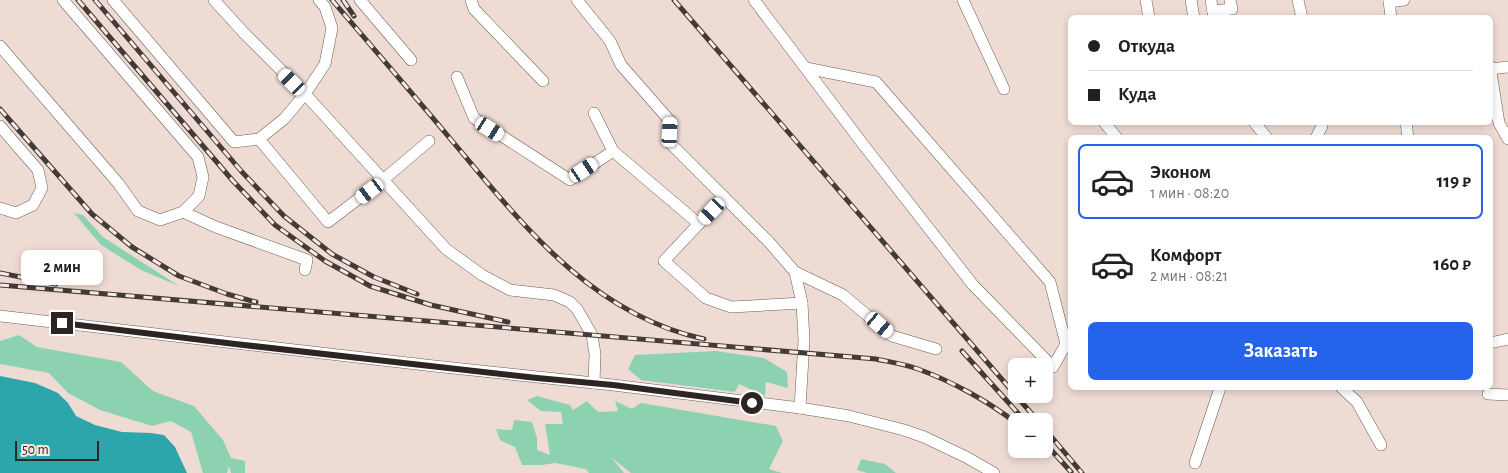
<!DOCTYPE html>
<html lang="ru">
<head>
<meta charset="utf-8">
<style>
  body { margin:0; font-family:"Alegreya Sans",sans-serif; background:#f6f6f6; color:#202124; height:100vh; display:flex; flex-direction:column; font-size:19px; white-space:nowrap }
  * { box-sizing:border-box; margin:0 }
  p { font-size:16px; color:#757577 }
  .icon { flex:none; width:28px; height:28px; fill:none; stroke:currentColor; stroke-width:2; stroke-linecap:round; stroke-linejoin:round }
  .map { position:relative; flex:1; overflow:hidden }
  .drawer { position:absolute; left:1068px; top:135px; width:425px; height:255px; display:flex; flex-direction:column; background:#fff; border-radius:8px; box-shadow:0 2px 8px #0003 }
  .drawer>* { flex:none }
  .hud { position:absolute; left:1068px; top:15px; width:425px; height:110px; border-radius:8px; box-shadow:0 2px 8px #0003; display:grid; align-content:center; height:110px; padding:0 20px; background:#fff }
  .buttons { position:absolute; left:1008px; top:358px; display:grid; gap:10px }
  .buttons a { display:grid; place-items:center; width:45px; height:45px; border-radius:8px; background:#fff; box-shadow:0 2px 8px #0003; font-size:25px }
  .scale { position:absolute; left:15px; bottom:12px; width:84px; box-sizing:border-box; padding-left:5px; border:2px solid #2c2522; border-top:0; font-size:14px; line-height:18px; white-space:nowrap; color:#2c2522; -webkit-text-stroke:4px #fce9e1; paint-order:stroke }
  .end { position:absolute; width:22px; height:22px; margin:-11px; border:6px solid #2c2522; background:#fff; box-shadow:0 0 0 2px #fff }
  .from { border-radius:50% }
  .bubble { position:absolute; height:35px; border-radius:8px; background:#fff; box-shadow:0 2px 8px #0003; font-size:16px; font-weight:700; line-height:35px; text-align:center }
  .car { position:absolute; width:15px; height:30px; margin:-15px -8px; border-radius:6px; box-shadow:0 0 4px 1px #0007; background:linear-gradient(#fff 24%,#345 0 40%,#fff 0 76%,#345 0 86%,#fff 0) }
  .hud b { display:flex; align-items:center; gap:18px; height:48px; font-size:19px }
  .hud b+b { border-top:1px solid #e0e0e0 }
  .hud i { width:12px; height:12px; background:#202124 }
  ul { padding:9px 0 0; list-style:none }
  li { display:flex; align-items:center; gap:15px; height:75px; margin:0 10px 8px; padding:0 10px; border:2px solid transparent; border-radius:8px }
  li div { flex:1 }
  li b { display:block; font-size:19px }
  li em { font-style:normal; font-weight:700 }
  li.active { border-color:#2563eb }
  li>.icon { width:45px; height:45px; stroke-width:1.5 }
  .cta { display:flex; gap:10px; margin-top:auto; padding:10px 20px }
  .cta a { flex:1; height:58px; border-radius:8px; background:#2563eb; color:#fff; font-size:20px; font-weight:700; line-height:58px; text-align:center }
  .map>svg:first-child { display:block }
  .green { fill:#8cd2b0 }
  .water { fill:#2ca5ab }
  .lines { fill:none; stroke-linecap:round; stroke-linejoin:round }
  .minor-casing { stroke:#6d5e57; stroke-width:12 }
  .minor { stroke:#fff; stroke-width:11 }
  .rail-casing { stroke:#433b37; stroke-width:5 }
  .rail { stroke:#fce9e1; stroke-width:3; stroke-dasharray:9; stroke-linecap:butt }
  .route { stroke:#2c2522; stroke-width:6 }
</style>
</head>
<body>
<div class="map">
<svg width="1508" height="473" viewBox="0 0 1508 473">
  <rect width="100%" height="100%" fill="#eedcd4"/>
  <g class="green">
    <polygon points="74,213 83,215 103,237 179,286 141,270 101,245"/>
    <polygon points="19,335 37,347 121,362 153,391 194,406 223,440 231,458 245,461 245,473 231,473 229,466 227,473 203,473 191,432 171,421 152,426 100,410 68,393 49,373 0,364 0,341"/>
    <polygon points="716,351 764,358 787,372 788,388 766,382 765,396 739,384 735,392 641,380 628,369 635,355"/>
    <polygon points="537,396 570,405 573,410 587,401 598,412 618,411 615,401 632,409 641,403 776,426 783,441 769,469 782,473 631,473 612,458 624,473 589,473 586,469 555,463 542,465 522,465 515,447 500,440 496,429 512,430 514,420 532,422 537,438 537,450 550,455 545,424 563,424 561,412 541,411 527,400"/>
    <polygon points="861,459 885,464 896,473 867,473 857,470"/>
  </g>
  <polygon class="water" points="0,376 35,383 58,393 68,403 76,416 95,425 122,432 151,433 164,435 175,447 187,473 0,473"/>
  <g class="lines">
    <g class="minor-casing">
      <g id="minor">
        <polyline points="113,0 234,142 259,139 284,119 305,94 325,64 332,28 325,7 319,0"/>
        <polyline points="214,0 244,33 305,94 446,249 482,275 510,290 554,295 570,302 577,309 592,335 595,354 594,383"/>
        <polyline points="360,0 411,60"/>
        <polyline points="471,0 474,9 543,81"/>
        <polyline points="577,0 610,41 621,65 670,121 669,142 769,242 795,272 802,303 804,340 800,408"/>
        <polyline points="754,0 862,143 973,285 1053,367 1066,344 1050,282 876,82 806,68"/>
        <polyline points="963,0 1004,89"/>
        <polyline points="1146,0 1149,18"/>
        <polyline points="1191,0 1194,18"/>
        <polyline points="1211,0 1214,18"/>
        <polyline points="1298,0 1302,18"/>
        <polyline points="1389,0 1391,18"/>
        <polyline points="1389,2 1404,0"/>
        <polyline points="1213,11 1232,9 1230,0"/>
        <polyline points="0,46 118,183 138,211 160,220 183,212 199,196 203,177 198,157 63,0"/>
        <polyline points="1490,66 1499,123 1508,139"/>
        <polyline points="1490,69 1508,67"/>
        <polyline points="457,77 474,118 570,180 613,151"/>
        <polyline points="594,113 613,151 699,224"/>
        <polyline points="1104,122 1117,138"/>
        <polyline points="1254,122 1267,138"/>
        <polyline points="1406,122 1408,138"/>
        <polyline points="0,126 38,170 42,188 33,205 16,213 0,208"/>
        <polyline points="1316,138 1322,126 1321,122"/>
        <polyline points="259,139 328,222 383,180 429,141"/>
        <polyline points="724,197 664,261 706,298 731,307 802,303"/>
        <polyline points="183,212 216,227 307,260 305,270"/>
        <polyline points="795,272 843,295 892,336 936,349"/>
        <polyline points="0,316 434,366 613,385 800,408 849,416 904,430 924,437 966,457 994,473"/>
        <polyline points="1490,343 1508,339"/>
        <polyline points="1342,388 1357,402 1381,445"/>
        <polyline points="1488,394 1508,395"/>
        <polyline points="1195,463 1220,388"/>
      </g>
    </g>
    <use href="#minor" class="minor"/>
    <g class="rail-casing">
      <g id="rail">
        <polyline points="78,0 233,181 275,225 325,261 370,286 431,305 508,322"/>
        <polyline points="95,0 242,172 284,216 332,254 374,277 417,294"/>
        <path d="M332 0C372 47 413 94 453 142 523 225 591 314 704 339"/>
        <polyline points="343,0 354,16"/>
        <polyline points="674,0 1038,421"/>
        <polyline points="0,109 92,214 132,247 179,276 227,294 256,302"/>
        <polyline points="0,273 56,284"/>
        <path d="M0 285 876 359C890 362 904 364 918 369 951 381 988 401 1016 423"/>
        <polyline points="962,351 1025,421"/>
        <polyline points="1044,428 1082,473"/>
        <polyline points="1044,442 1071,472"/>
      </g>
    </g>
    <use href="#rail" class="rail"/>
  </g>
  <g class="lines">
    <polyline class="route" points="62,323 235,344 537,378 613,385 752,403"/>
  </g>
</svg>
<div class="buttons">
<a>+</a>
<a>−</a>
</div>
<div class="scale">50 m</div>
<i class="end from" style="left:752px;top:403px"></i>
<i class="end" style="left:62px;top:323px"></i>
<div class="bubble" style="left:21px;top:250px;width:82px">2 мин</div>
<i class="car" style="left:292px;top:82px;rotate:315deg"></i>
<i class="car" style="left:490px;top:129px;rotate:123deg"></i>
<i class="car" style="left:670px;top:132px;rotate:3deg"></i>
<i class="car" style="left:584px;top:170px;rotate:56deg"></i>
<i class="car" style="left:370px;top:191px;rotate:233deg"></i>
<i class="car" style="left:712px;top:211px;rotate:223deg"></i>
<i class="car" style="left:880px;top:325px;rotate:130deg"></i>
<div class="hud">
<b><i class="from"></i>Откуда</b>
<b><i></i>Куда</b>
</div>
<section class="drawer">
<ul>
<li class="active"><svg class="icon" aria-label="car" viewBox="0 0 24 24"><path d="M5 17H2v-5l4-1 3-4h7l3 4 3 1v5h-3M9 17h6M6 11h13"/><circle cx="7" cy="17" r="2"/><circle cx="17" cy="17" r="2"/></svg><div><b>Эконом</b><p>1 мин · 08:20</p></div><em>119 ₽</em></li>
<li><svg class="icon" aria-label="car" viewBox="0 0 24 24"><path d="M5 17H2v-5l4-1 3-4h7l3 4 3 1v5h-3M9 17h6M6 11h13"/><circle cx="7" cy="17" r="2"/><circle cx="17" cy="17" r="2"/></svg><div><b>Комфорт</b><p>2 мин · 08:21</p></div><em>160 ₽</em></li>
</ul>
<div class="cta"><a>Заказать</a></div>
</section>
</div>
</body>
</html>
